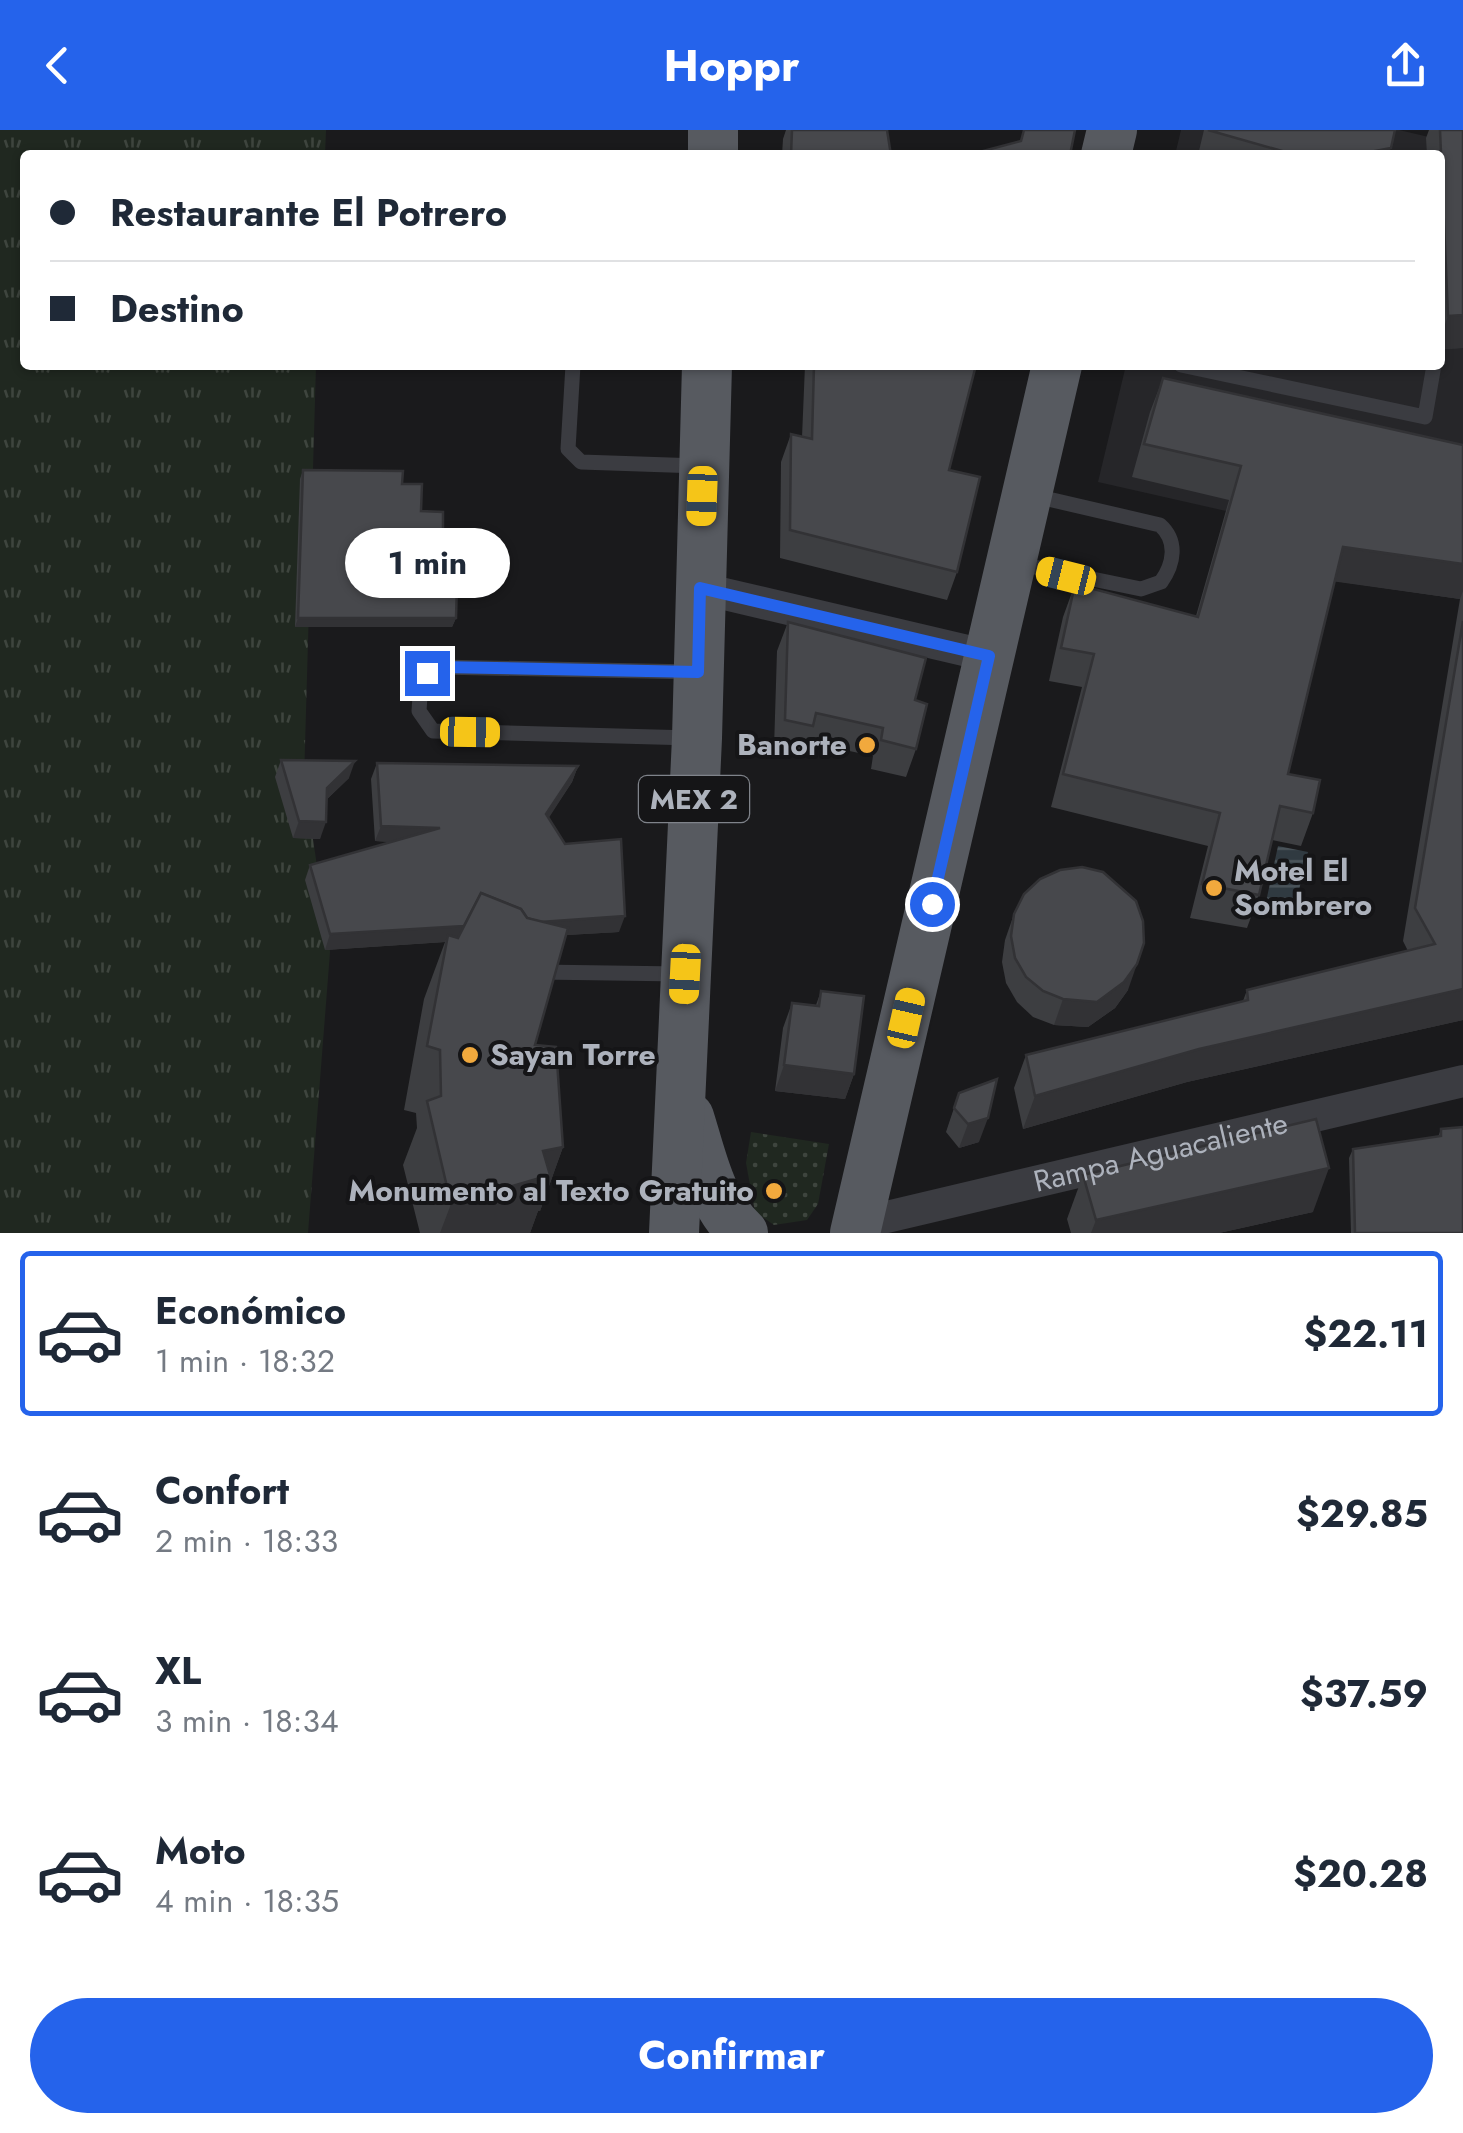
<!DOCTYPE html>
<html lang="es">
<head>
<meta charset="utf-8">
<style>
  body { margin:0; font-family:Jost,sans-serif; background:#f2f2f3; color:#1f2937; height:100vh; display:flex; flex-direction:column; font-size:38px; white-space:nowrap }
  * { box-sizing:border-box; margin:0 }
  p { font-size:32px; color:#747a83 }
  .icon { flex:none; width:55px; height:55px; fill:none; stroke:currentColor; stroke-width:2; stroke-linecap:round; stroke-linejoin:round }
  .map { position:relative; height:1103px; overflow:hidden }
  .sheet { display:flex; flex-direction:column; background:#fff; flex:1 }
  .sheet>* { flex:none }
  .top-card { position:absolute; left:20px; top:20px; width:1425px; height:220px; border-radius:10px; box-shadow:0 2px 8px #0004; display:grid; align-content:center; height:220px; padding:0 30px; background:#fff }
  .end { position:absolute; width:45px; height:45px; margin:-22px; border:12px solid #2563eb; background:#fff; box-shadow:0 0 0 5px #fff }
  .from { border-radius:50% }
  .bubble { position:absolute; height:70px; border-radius:35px; background:#fff; box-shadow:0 2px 8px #0004; font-size:32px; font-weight:700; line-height:70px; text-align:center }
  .car { position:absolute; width:30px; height:60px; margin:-30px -15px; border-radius:12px; box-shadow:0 0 8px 2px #0007; background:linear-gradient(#f5c518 24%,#345 0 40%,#f5c518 0 76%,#345 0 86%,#f5c518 0) }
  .top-card b { display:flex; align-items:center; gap:35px; height:95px; font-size:38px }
  .top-card b+b { border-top:2px solid #e0e1e3 }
  .top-card i { width:25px; height:25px; background:#1f2937 }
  ul { padding:18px 0 0; list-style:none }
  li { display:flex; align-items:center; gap:30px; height:165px; margin:0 20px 15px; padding:0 10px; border:5px solid transparent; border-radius:10px }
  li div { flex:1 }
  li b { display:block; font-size:38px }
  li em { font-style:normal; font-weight:700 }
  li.selected { border-color:#2563eb }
  li>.icon { width:90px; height:90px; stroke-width:1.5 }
  .primary-button { display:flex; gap:20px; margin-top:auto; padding:20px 30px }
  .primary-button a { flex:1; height:115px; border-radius:60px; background:#2563eb; color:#fff; font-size:40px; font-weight:700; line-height:115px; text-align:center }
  header { display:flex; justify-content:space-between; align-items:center; height:130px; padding:0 30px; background:#2563eb; color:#fff; font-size:45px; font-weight:700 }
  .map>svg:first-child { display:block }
  .built { fill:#262629 }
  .grass { fill:url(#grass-tufts) }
  .park { fill:url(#park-dots) }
  .water { fill:url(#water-rules) }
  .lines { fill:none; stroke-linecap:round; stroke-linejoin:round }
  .lane { stroke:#3b3c41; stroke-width:15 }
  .street { stroke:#3b3c41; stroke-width:32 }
  .primary { stroke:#575a60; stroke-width:50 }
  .wall { fill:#3d3e41 }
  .shaded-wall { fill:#323235 }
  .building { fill:#47484c; stroke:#323235; stroke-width:2.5 }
  .route { stroke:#2563eb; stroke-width:12 }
  .poi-dot { fill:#f1a93d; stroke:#151517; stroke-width:4 }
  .labels { text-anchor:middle; stroke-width:8; stroke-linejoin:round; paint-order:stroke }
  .shield { fill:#151517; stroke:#7f838a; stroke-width:2.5 }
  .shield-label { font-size:28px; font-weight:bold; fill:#adb2bc }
  .poi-label { font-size:30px; font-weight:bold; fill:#adb2bc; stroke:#151517; text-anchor:end }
  .street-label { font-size:30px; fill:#adb2bc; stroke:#151517 }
</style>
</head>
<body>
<header><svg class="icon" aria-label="back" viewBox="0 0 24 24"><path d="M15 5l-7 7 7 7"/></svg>Hoppr<svg class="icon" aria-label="share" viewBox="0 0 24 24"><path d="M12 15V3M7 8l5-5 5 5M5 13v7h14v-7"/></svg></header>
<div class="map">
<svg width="1463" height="1103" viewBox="0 0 1463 1103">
  <defs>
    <pattern id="grass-tufts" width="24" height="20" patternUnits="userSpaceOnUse" patternTransform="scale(2.5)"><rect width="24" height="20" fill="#202820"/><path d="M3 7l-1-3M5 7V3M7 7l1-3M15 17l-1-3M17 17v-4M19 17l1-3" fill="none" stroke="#3e453e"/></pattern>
    <pattern id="park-dots" width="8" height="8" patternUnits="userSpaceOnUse" patternTransform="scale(2.5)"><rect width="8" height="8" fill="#202820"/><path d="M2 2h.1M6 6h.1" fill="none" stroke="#3e453e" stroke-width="1.8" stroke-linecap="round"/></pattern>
    <pattern id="water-rules" width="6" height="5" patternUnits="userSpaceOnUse" patternTransform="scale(2.5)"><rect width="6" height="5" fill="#303a41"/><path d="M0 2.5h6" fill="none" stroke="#4b545a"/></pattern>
  </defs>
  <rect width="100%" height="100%" fill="#1a1a1c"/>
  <polygon class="built" points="1181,0 1399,0 1463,15 1463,423 1226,381 1098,352 1126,235 1440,235 1440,25 1175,25"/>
  <polygon class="grass" points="0,0 326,0 325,25 25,25 25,235 316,235 304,650 330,822 308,1103 0,1103"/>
  <polygon class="park" points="751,1002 829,1014 818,1074 807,1090 774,1095 755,1082 746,1033"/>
  <polygon class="water" points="1278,716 1308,722 1295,777 1266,772"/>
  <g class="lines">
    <g class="lane">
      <polyline points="573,235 568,319 581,332 699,336"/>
      <polyline points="1181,235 1425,287 1434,235"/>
      <path d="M1020 434 1141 459 1161 452C1174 434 1178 411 1160 395L1031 365"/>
      <polyline points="692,608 433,601 419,581 421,552 439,537 694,542"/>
      <polyline points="539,842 681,844"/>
    </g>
    <g class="street">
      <polyline points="699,458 989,526"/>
      <path id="s1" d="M857 1094 1463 951"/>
    </g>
    <g class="primary">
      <polyline points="713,25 713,0"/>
      <polyline points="1106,25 1112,0"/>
      <path d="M689 987C702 1028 710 1073 743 1103"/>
      <polyline points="674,1103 697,608 707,235"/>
      <polyline points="855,1103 1057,235"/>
    </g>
  </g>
  <g class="wall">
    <polygon points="786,0 887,0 891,25 782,25 783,9"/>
    <polygon points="1204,0 1395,0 1388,25 1198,25"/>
    <polygon points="1429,0 1463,0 1463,218 1440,219 1440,25 1427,25 1426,8"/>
    <polygon points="805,235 976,235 949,340 957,442 947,470 780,428 781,332 791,304 802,307"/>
    <polygon points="1163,248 1463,315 1463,890 1187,952 1023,999 1014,958 1026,925 1243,871 1247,860 1408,821 1403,811 1460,469 1335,451 1288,644 1313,683 1301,716 1272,710 1259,765 1247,798 1190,788 1208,716 1051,677 1082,557 1049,551 1063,487 1075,454 1196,486 1229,370 1132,347 1150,282"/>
    <polygon points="303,340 402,354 421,381 443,422 456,488 452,497 295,497 300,349"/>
    <polygon points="788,492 915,570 916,619 906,647 871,639 873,626 807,612 802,624 774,618 777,521"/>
    <polygon points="281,630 349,648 326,670 320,709 293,708 275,647"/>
    <polygon points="377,633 578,636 572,652 548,688 619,802 566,805 535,915 563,1017 540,1081 538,1081 530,1103 420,1103 403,1035 417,998 416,983 404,980 424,869 445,812 325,820 305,750 310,735 392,712 375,711 371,649"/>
    <polygon points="1014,784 1128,860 1115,878 1088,897 1054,895 1033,887 1017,872 1006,853 1002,832 1005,810"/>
    <polygon points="821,861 854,944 845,969 775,961 783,898 792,873 816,875"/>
    <polygon points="959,963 979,1012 959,1018 946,1002"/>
    <polygon points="1441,999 1463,1103 1351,1103 1349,1028 1353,1019 1438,1007"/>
    <polygon points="1083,1045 1313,1082 1219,1103 1071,1103 1067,1089"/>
  </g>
  <g class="shaded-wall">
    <polygon points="1391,18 1388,25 1354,25"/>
    <polygon points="1463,185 1463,218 1440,219 1440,208 1448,186"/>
    <polygon points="1343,417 1463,434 1463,461 1460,469 1331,451"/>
    <polygon points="298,488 456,488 452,497 295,497"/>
    <polygon points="355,631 349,648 321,675 327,658"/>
    <polygon points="578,636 572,652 541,700 546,684"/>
    <polygon points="299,691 326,692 320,709 293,708"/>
    <polygon points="381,696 440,698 434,714 375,711"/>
    <polygon points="625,786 619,802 446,812 448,805 445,812 325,820 330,804"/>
    <polygon points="1137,834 1128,860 1115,878 1088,897 1054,895 1063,869"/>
    <polygon points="1463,859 1463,890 1187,952 1023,999 1035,966 1199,919"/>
    <polygon points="784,935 854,944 845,969 775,961"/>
    <polygon points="988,988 979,1012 959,1018 968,994"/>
    <polygon points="563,1017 540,1081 538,1081 530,1103 440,1103 451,1074 543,1021"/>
    <polygon points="1329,1038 1313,1082 1219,1103 1091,1103 1096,1090"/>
  </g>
  <g class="building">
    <polygon points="792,0 887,0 891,25 791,25"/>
    <polygon points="1024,0 1075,0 1070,25 968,25 1021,11"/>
    <polygon points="1208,0 1395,0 1391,18 1354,25 1296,25"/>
    <polygon points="1440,0 1463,0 1463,185 1448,186"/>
    <polygon points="814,235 976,235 949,340 980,347 957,442 790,400 791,304 812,309"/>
    <polygon points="1163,248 1463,315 1463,434 1343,417 1288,644 1320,650 1313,683 1280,676 1259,765 1202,754 1220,683 1063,644 1094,524 1061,518 1075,454 1198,487 1241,336 1144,314"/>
    <polygon points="303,340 403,341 402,354 422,354 421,381 443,382 443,422 458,422 456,488 298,488"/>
    <polygon points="1463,491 1463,859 1199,919 1035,966 1026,925 1248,870 1247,860 1435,814 1415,778"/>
    <polygon points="788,492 926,528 915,570 927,574 916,619 881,610 883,598 816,583 813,596 785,590"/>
    <polygon points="281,630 355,631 327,658 326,692 299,691"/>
    <polygon points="377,633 578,636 546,684 565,714 621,709 625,786 540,792 527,788 521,779 481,763 464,796 330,804 310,735 440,698 381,696"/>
    <polygon points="1082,737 1103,742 1136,771 1143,791 1144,813 1137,834 1124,852 1097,872 1063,869 1043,861 1026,847 1015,828 1011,806 1014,784 1024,764 1040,749 1060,740"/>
    <polygon points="481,763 521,779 527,788 568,798 535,915 556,917 563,1017 543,1021 550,1045 451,1074 427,971 441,966 440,920 427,916 448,805 458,808"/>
    <polygon points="821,861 864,866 854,944 784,935 792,873 819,876"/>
    <polygon points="997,949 988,988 968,994 954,978 959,963"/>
    <polygon points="1316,989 1329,1038 1096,1090 1083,1045"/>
    <polygon points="1463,997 1463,1103 1355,1103 1353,1019 1441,1006 1441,999"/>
  </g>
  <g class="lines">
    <polyline class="route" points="427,543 439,537 698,542 700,458 989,526 932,774"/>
  </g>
  <g class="poi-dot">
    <circle cx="867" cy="615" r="10"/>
    <circle cx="1214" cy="758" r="10"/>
    <circle cx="470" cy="925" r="10"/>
    <circle cx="774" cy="1061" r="10"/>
  </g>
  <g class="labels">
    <rect class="shield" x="639" y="646" width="110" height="46" rx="8"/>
    <g class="shield-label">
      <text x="694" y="679">MEX 2</text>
    </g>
    <g class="poi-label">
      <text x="847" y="625">Banorte</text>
      <text x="1234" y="751" text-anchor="start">Motel El<tspan x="1234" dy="34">Sombrero</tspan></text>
      <text x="490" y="935" text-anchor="start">Sayan Torre</text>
      <text x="754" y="1071">Monumento al Texto Gratuito</text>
    </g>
    <g class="street-label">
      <text dy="10" stroke="none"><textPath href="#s1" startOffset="312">Rampa Aguacaliente</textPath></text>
    </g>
  </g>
</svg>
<i class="end from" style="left:932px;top:774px"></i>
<i class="end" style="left:427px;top:543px"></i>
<div class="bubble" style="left:345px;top:398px;width:165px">1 min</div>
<i class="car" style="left:702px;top:366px;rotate:182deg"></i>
<i class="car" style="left:1066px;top:446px;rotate:284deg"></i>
<i class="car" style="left:470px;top:602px;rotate:91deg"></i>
<i class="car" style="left:685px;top:844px;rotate:183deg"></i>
<i class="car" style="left:906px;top:888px;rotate:13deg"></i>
<div class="top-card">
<b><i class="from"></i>Restaurante El Potrero</b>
<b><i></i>Destino</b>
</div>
</div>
<section class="sheet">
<ul>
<li class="selected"><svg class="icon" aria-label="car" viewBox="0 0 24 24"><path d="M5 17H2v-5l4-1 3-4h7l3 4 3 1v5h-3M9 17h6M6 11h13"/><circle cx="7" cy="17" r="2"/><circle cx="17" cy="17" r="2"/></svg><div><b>Económico</b><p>1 min · 18:32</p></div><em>$22.11</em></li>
<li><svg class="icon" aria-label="car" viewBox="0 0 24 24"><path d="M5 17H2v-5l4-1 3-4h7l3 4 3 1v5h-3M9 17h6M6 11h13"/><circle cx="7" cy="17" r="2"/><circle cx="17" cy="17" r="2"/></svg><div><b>Confort</b><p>2 min · 18:33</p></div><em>$29.85</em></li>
<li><svg class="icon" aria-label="car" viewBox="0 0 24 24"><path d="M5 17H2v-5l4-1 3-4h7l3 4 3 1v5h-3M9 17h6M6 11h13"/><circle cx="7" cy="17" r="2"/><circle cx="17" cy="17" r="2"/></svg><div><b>XL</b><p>3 min · 18:34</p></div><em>$37.59</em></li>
<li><svg class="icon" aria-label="car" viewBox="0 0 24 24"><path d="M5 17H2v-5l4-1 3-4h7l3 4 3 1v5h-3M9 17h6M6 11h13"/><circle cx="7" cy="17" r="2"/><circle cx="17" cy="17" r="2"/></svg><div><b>Moto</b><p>4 min · 18:35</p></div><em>$20.28</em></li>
</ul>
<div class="primary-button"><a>Confirmar</a></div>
</section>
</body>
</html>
